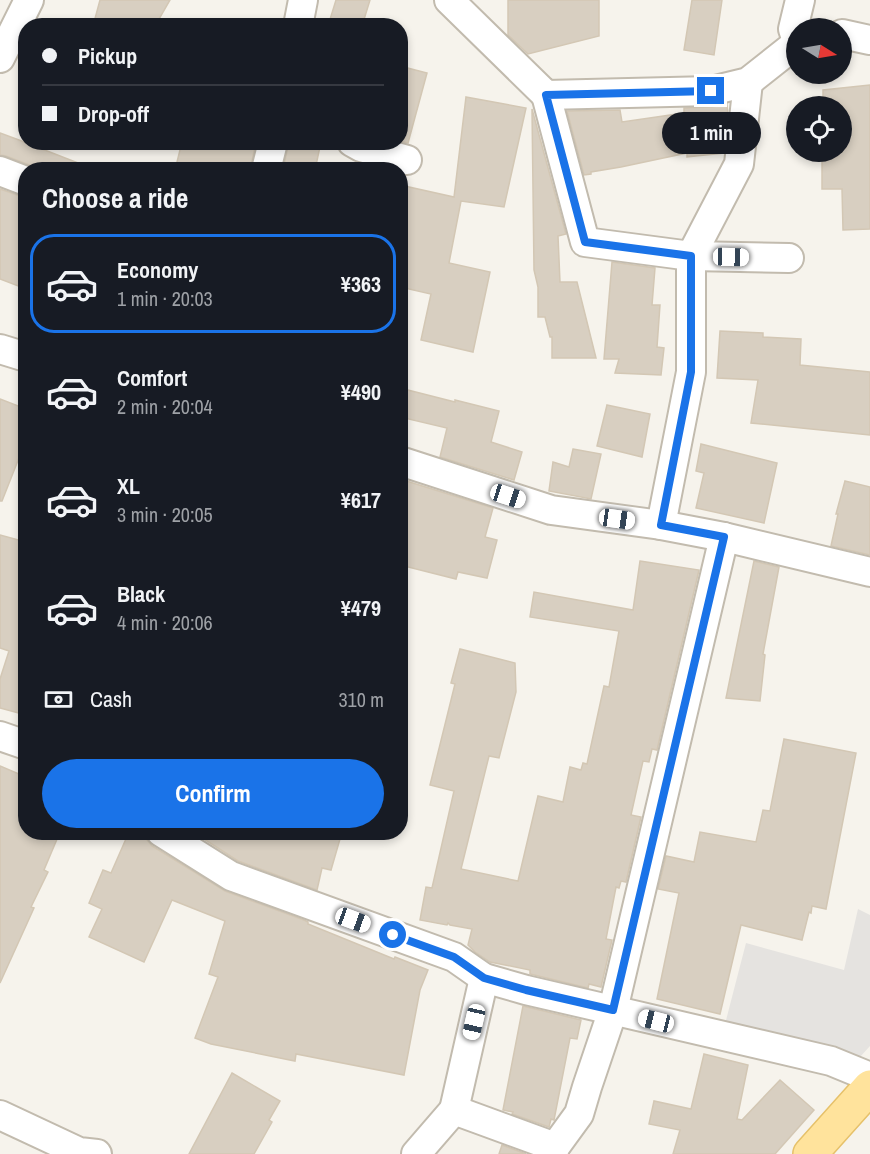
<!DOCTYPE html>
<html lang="en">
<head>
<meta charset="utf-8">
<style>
  body { margin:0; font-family:"Archivo Narrow",sans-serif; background:#20242c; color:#f1f3f6; height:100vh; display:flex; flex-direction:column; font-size:22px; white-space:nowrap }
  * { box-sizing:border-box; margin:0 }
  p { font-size:20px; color:#9ea1a6 }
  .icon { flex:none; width:33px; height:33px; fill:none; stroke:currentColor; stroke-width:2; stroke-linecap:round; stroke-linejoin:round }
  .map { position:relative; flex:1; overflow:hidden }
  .panel { position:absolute; left:18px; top:162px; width:390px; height:678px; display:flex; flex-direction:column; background:#171b24; border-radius:24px; box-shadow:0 3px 9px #0003 }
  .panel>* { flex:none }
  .banner { position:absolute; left:18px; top:18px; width:390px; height:132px; border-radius:24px; box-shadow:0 3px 9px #0003; display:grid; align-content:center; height:132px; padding:0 24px; background:#171b24 }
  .needle { width:39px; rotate:101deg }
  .buttons { position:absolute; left:786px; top:18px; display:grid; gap:12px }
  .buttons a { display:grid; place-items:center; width:66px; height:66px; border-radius:50%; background:#171b24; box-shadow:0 3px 9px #0003; font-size:30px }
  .end { position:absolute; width:27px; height:27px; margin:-14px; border:8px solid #1a73e8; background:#fff; box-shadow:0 0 0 3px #fff }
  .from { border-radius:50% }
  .bubble { position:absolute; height:42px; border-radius:21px; background:#171b24; box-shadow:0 3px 9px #0003; font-size:20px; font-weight:700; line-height:42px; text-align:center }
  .car { position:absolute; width:18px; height:36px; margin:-18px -9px; border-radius:8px; box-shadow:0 0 4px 2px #0007; background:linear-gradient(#fff 24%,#345 0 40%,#fff 0 76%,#345 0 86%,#fff 0) }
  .banner b { display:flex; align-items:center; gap:21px; height:57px; font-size:22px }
  .banner b+b { border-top:2px solid #363941 }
  .banner i { width:15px; height:15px; background:#f1f3f6 }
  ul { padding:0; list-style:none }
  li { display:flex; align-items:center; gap:18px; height:99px; margin:0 12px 9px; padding:0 12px; border:3px solid transparent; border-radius:24px }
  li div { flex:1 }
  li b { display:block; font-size:22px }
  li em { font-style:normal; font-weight:700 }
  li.current { border-color:#1a73e8 }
  li>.icon { width:54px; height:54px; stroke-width:1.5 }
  h2 { padding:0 24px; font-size:27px; line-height:72px }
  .pay { display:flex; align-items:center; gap:15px; height:66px; padding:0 24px; font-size:22px }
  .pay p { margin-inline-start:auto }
  .button { display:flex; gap:12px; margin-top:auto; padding:12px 24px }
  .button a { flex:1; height:69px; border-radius:36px; background:#1a73e8; color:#fff; font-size:24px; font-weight:700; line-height:69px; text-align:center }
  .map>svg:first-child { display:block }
  .parking { fill:#e5e3e0 }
  .building { fill:#d8cfc1; stroke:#d3c7b4; stroke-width:1.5 }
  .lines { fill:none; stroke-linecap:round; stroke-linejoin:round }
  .minor-casing { stroke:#c2bbae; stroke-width:32 }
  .primary-casing { stroke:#e6c16a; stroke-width:36 }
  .minor { stroke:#fff; stroke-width:28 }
  .primary { stroke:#ffe39c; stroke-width:33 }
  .route { stroke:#1a73e8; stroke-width:8 }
</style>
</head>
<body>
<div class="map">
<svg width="870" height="1154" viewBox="0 0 870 1154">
  <rect width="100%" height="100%" fill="#f6f3ec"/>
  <polygon class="parking" points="858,909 870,915 870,1046 860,1057 724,1028 746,943 844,970"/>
  <g class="building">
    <polygon points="100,0 170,0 155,26 93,26"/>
    <polygon points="336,0 370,0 362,26 328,26"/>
    <polygon points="508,0 599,0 599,36 528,54 508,35"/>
    <polygon points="692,0 722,0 714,55 684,50"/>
    <polygon points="400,66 427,73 408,143 400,141"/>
    <polygon points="870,85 870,229 843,230 842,189 822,189 822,152 842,152 842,106 823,106 823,90"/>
    <polygon points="466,97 526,108 504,207 461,201 449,263 490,272 473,352 421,340 431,294 400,287 400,185 454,197"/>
    <polygon points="727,104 728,116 724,153 687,157 687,153 621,167 591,172 591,174 584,175 567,111 620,110 622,122 684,113 684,108 712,107"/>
    <polygon points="532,109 566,234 558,236 560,282 577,282 596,358 552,358 552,337 550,337 545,317 538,317 538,287 534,270"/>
    <polygon points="0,133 19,140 91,168 91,170 37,170 32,166 6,156 0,155"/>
    <polygon points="182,142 256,142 250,170 175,170"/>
    <polygon points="289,142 321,142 315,170 283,170"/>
    <polygon points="0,189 20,196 26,197 26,289 0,279"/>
    <polygon points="612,262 655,268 652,305 660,305 657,347 664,348 661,375 615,373 619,359 604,359"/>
    <polygon points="720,331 763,333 763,337 801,339 800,365 870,372 870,435 751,423 758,380 717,378"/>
    <polygon points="400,388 455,402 455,400 499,411 491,442 522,452 514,480 440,457 447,428 400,417"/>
    <polygon points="0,399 26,409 26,440 2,501 0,501"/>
    <polygon points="607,405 650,414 642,457 597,446"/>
    <polygon points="701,444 777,463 764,523 696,508 704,473 696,471"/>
    <polygon points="573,449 601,454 591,499 549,491 553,462 569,467"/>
    <polygon points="400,479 493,508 485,537 497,540 487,578 458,572 456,579 400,565"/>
    <polygon points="845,481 870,487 870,555 831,546 838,514 836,514"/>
    <polygon points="0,535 26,542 26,715 0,708 0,679 9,651 0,648"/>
    <polygon points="640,561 699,570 657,750 652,749 649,762 643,761 631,815 641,817 626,882 621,881 619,888 616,887 606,939 612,940 601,987 589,984 588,988 530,974 530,970 490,962 475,952 468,945 472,929 450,925 448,923 447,925 420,920 426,887 432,888 454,791 430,785 455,684 451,683 460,649 515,663 516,692 499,758 489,756 461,869 518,881 538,796 563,802 570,767 581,770 583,763 587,764 604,686 609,687 619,631 530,617 534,592 633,610"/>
    <polygon points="754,561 779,567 763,654 765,655 760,701 726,698"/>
    <polygon points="784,739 856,753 826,909 812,906 811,913 809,912 802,940 741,925 720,1014 657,999 679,893 658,889 666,856 694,862 700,832 756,842 763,810 770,811"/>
    <polygon points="0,766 26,777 26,832 60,832 44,870 48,872 31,907 34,908 0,983"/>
    <polygon points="129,832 145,832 147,840 152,846 225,891 304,920 308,922 308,924 394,959 395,957 428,970 420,990 404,1075 296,1054 295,1061 211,1044 195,1038 218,977 209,974 225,921 172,900 144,962 89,937 102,909 89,903 103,870 111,873"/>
    <polygon points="193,832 333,832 332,836 340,839 331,870 322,868 317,890 238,861"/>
    <polygon points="523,1006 581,1020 577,1039 570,1038 554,1120 551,1119 549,1127 512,1114 513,1112 503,1110"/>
    <polygon points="704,1054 748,1065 737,1119 742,1120 780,1080 814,1110 775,1154 673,1154 680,1130 649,1124 654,1101 691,1109"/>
    <polygon points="232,1073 280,1101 269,1120 272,1122 254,1154 189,1154"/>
    <polygon points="502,1145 526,1154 499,1154"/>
  </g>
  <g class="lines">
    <g class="minor-casing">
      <g id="minor">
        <polyline points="449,0 546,95 711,91 748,82 796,44"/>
        <polyline points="298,26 303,0"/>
        <polyline points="842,34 870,40"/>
        <polyline points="796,38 793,29 800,0"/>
        <polyline points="0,58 29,0"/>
        <polyline points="546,95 585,242 691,256 789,258"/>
        <polyline points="352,142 361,147 407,160"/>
        <polyline points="266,170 273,142"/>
        <polyline points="0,171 26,181"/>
        <polyline points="0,349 26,357"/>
        <polyline points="400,461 551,510 661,525 724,537 870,572"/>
        <polyline points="661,525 691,372 691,256 739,164 748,82"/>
        <polyline points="0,736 26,745"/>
        <polyline points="161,832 231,876 454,957 484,978 526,990 831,1061 870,1077"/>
        <polyline points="454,1110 484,978"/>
        <polyline points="0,1115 79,1152 97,1154"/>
        <polyline points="416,1154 454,1110 555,1147"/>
        <polyline points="553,1154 555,1147 579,1114 587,1087 613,1010 724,537"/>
      </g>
    </g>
    <g class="primary-casing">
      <polyline id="primary" points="810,1154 870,1087"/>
    </g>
    <use href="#minor" class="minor"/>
    <use href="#primary" class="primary"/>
  </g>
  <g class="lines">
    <polyline class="route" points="393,935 454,957 484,978 526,990 613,1010 724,537 661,525 691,372 691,256 585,242 546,95 711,91"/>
  </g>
</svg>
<div class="buttons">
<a><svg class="needle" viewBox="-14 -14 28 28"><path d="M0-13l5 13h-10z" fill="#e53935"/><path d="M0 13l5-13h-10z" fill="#9ea1a6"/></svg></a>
<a><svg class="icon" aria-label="locate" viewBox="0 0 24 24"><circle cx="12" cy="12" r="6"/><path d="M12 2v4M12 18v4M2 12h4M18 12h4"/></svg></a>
</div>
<i class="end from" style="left:393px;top:935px"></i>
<i class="end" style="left:711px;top:91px"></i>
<div class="bubble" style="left:662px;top:112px;width:99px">1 min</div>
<i class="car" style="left:731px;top:257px;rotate:91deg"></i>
<i class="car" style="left:508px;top:496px;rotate:108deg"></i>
<i class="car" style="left:617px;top:519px;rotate:98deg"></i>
<i class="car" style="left:353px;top:920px;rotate:110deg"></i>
<i class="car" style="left:656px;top:1021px;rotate:284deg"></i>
<i class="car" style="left:474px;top:1022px;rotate:193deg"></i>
<div class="banner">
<b><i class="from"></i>Pickup</b>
<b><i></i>Drop-off</b>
</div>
<section class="panel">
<h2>Choose a ride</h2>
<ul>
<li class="current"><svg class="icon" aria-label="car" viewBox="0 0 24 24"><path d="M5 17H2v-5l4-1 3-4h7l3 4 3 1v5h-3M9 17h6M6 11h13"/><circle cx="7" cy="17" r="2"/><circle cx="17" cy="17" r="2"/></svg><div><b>Economy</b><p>1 min · 20:03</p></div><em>¥363</em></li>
<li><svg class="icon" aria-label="car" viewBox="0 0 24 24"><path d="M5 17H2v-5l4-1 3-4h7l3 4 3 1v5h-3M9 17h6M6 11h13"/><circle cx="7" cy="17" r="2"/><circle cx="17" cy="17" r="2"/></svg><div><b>Comfort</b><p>2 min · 20:04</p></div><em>¥490</em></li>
<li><svg class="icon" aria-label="car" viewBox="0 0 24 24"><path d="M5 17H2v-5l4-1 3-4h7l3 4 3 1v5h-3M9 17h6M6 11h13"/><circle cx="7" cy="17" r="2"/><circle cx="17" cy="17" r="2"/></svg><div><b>XL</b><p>3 min · 20:05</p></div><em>¥617</em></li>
<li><svg class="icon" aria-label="car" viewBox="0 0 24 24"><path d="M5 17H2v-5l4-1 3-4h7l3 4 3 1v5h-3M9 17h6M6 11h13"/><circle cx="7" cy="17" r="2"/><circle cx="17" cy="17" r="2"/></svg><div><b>Black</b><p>4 min · 20:06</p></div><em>¥479</em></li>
</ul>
<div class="pay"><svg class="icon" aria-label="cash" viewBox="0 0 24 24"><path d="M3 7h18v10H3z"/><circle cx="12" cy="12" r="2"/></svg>Cash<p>310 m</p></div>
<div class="button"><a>Confirm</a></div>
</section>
</div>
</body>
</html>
